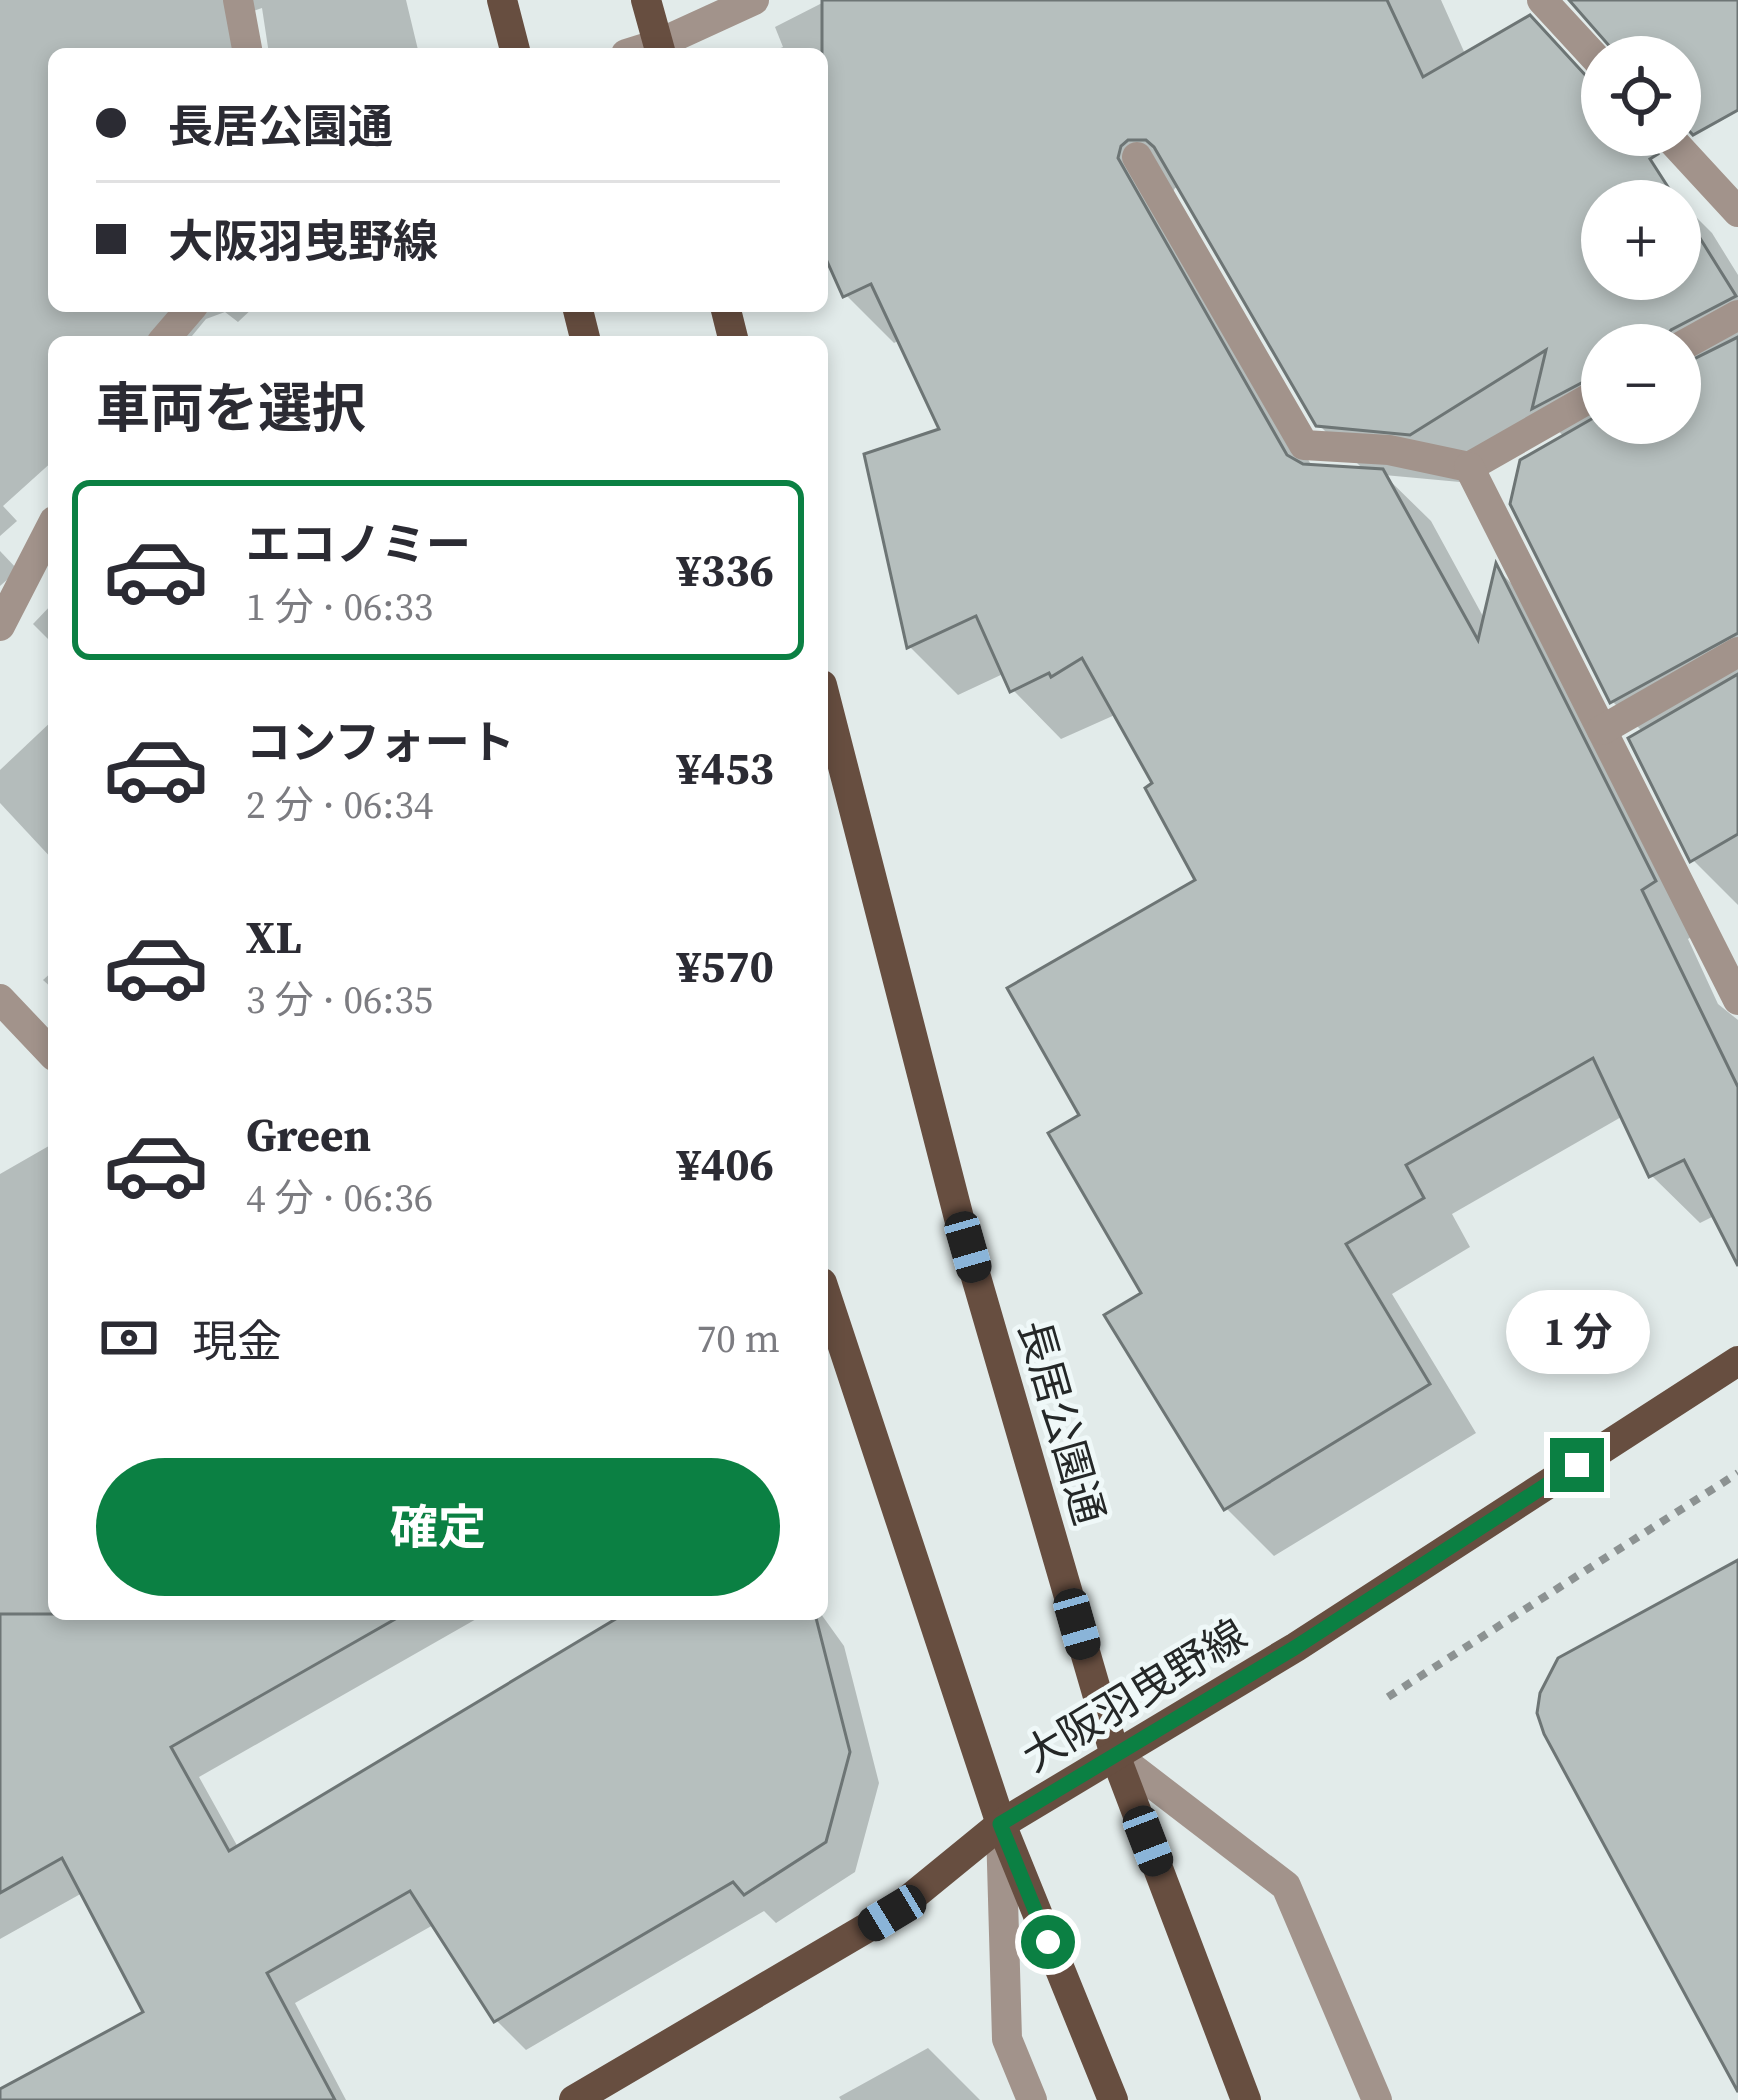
<!DOCTYPE html>
<html lang="ja">
<head>
<meta charset="utf-8">
<style>
  body { margin:0; font-family:"Source Serif 4","Noto Sans JP",serif; background:#f2f2f3; color:#2b2b33; height:100vh; display:flex; flex-direction:column; font-size:45px; white-space:nowrap }
  * { box-sizing:border-box; margin:0 }
  p { font-size:39px; color:#7c7c81 }
  .icon { flex:none; width:66px; height:66px; fill:none; stroke:currentColor; stroke-width:2; stroke-linecap:round; stroke-linejoin:round }
  .map { position:relative; flex:1; overflow:hidden }
  .panel { position:absolute; left:48px; top:336px; width:780px; height:1284px; display:flex; flex-direction:column; background:#fff; border-radius:18px; box-shadow:0 6px 18px #0003 }
  .panel>* { flex:none }
  .top-card { position:absolute; left:48px; top:48px; width:780px; height:264px; border-radius:18px; box-shadow:0 6px 18px #0003; display:grid; align-content:center; height:264px; padding:0 48px; background:#fff }
  .buttons { position:absolute; left:1581px; top:36px; display:grid; gap:24px }
  .buttons a { display:grid; place-items:center; width:120px; height:120px; border-radius:50%; background:#fff; box-shadow:0 6px 18px #0003; font-size:60px }
  .end { position:absolute; width:54px; height:54px; margin:-27px; border:15px solid #0b8043; background:#fff; box-shadow:0 0 0 6px #fff }
  .from { border-radius:50% }
  .bubble { position:absolute; height:84px; border-radius:42px; background:#fff; box-shadow:0 6px 18px #0003; font-size:39px; font-weight:700; line-height:84px; text-align:center }
  .car { position:absolute; width:36px; height:72px; margin:-36px -18px; border-radius:15px; box-shadow:0 0 9px 3px #0007; background:linear-gradient(#222 24%,#8ab4d8 0 40%,#222 0 76%,#8ab4d8 0 86%,#222 0) }
  .top-card b { display:flex; align-items:center; gap:42px; height:114px; font-size:45px }
  .top-card b+b { border-top:3px solid #e1e1e2 }
  .top-card i { width:30px; height:30px; background:#2b2b33 }
  ul { padding:0; list-style:none }
  li { display:flex; align-items:center; gap:36px; height:180px; margin:0 24px 18px; padding:0 24px; border:6px solid transparent; border-radius:18px }
  li div { flex:1 }
  li b { display:block; font-size:45px }
  li em { font-style:normal; font-weight:700 }
  li.selected { border-color:#0b8043 }
  li>.icon { width:108px; height:108px; stroke-width:1.5 }
  h2 { padding:0 48px; font-size:54px; line-height:144px }
  .pay { display:flex; align-items:center; gap:30px; height:132px; padding:0 48px; font-size:45px }
  .pay p { margin-inline-start:auto }
  .primary-button { display:flex; gap:24px; margin-top:auto; padding:24px 48px }
  .primary-button a { flex:1; height:138px; border-radius:72px; background:#0b8043; color:#fff; font-size:48px; font-weight:700; line-height:138px; text-align:center }
  .map>svg:first-child { display:block }
  .shadow { fill:#0003; fill-rule:evenodd }
  .building { fill:#b6bfbe; stroke:#6d7575; stroke-width:3 }
  .lines { fill:none; stroke-linecap:round; stroke-linejoin:round }
  .path { stroke:#8c9292; stroke-width:8; stroke-dasharray:9 9; stroke-linecap:butt }
  .minor { stroke:#a2938b; stroke-width:30 }
  .major { stroke:#674e40; stroke-width:30 }
  .route { stroke:#0b8043; stroke-width:15 }
  .labels { text-anchor:middle; stroke-width:10; stroke-linejoin:round; paint-order:stroke }
  .street-label { font-size:42px; fill:#242727; stroke:#eff8f8 }
</style>
</head>
<body>
<div class="map">
<svg width="1738" height="2100" viewBox="0 0 1738 2100">
  <rect width="100%" height="100%" fill="#e2ebea"/>
  <g class="shadow">
    <polygon points="0,0 406,0 419,54 269,54 262,8 253,11 250,54 54,54 54,306 255,306 238,322 225,312 206,319 187,342 54,342 54,460 3,506 17,521 0,536"/>
    <path d="M828 0H1441L1466 56 1602 94V135H1633L1664 185 1680 201H1602V279H1680V201L1712 233 1738 275V905L1693 860 1643 732 1612 701 1565 438 1552 424 1460 482 1384 475 1431 521 1485 620 1497 569 1543 615 1703 930 1688 939 1718 1004 1738 1020V1240L1716 1215 1700 1223 1651 1175 1623 1116 1452 1214 1470 1247 1392 1294 1476 1433 1274 1556 1226 1508 1083 1116 1199 881 1156 784 1117 714 1061 739 1013 690 1005 673 958 695 910 647 867 456 943 431 900 340 894 343 846 295 822 243V54L769 53 783 47 775 27ZM1180 187 1318 424 1365 471 1313 468 1168 218 1165 206 1175 188ZM1602 345H1680V423H1602Z"/>
    <polygon points="0,551 18,570 0,586"/>
    <polygon points="54,602 54,645 33,624"/>
    <polygon points="54,719 54,861 0,803 0,770"/>
    <polygon points="54,970 54,990 43,980"/>
    <polygon points="54,1143 54,1614 485,1614 199,1777 239,1849 630,1614 821,1614 844,1646 879,1783 855,1872 776,1923 764,1911 526,2050 496,2020 435,1924 295,2003 346,2100 40,2100 147,2013 84,1892 0,1939 0,1174"/>
    <polygon points="928,2048 980,2100 841,2100 839,2097"/>
  </g>
  <g class="building">
    <polygon points="822,0 1387,0 1423,77 1530,15 1588,78 1602,84 1602,135 1648,135 1658,154 1650,159 1677,201 1602,201 1602,279 1680,279 1680,206 1736,296 1671,330 1661,345 1602,345 1602,372 1532,409 1546,350 1410,435 1316,426 1154,147 1146,140 1128,140 1121,146 1118,158 1287,455 1303,464 1383,469 1478,640 1496,563 1656,881 1642,890 1738,1087 1738,1266 1684,1160 1649,1177 1593,1058 1406,1165 1424,1198 1346,1244 1430,1384 1224,1510 1104,1315 1141,1293 1048,1133 1079,1115 1007,988 1195,880 1145,788 1152,783 1082,658 1051,677 1049,673 1010,692 976,616 907,648 864,454 939,429 871,284 843,297 822,250"/>
    <polygon points="1569,0 1738,0 1738,110 1693,135 1680,121 1680,57 1619,57"/>
    <polygon points="1738,337 1738,633 1610,703 1510,504 1520,460 1602,413 1602,423 1680,423 1680,366"/>
    <polygon points="1738,674 1738,834 1690,862 1628,738"/>
    <polygon points="1738,1560 1738,2092 1544,1734 1537,1713 1540,1693 1558,1658"/>
    <polygon points="0,1614 404,1614 171,1747 229,1851 624,1614 815,1614 850,1752 826,1842 744,1895 733,1882 494,2022 410,1891 267,1973 335,2100 0,2100 0,2089 143,2012 62,1858 0,1893"/>
  </g>
  <g class="lines">
    <polyline class="path" points="1388,1697 1738,1473"/>
    <g class="minor">
      <polyline points="238,0 248,54"/>
      <polyline points="1542,0 1602,65"/>
      <polyline points="626,54 658,44 754,0"/>
      <polyline points="1667,135 1738,212"/>
      <polyline points="1137,157 1304,445 1389,450 1469,467 1602,391"/>
      <polyline points="162,342 193,306"/>
      <polyline points="1680,347 1738,315"/>
      <polyline points="1469,467 1738,1000"/>
      <polyline points="0,626 54,521"/>
      <polyline points="1602,730 1738,652"/>
      <polyline points="0,999 54,1056"/>
      <polyline points="1115,1755 1286,1886 1377,2100"/>
      <polyline points="1001,1829 1007,2039 1032,2100"/>
    </g>
    <g class="major">
      <polyline points="502,0 516,54"/>
      <polyline points="646,0 661,54"/>
      <polyline points="577,306 586,342"/>
      <polyline points="725,306 734,342"/>
      <polyline points="822,685 960,1222 1115,1755 1246,2100"/>
      <polyline points="822,1283 1001,1824 1113,2100"/>
      <polyline points="574,2100 892,1913 1001,1824 1296,1647 1738,1361"/>
    </g>
  </g>
  <g class="lines">
    <polyline class="route" points="1048,1942 1000,1824 1296,1647 1577,1465"/>
  </g>
  <g class="labels">
    <g class="street-label">
      <text transform="translate(1062 1422) rotate(74)" y="15">長居公園通</text>
      <text transform="translate(1134 1695) rotate(-31)" y="15">大阪羽曳野線</text>
    </g>
  </g>
</svg>
<div class="buttons">
<a><svg class="icon" aria-label="locate" viewBox="0 0 24 24"><circle cx="12" cy="12" r="6"/><path d="M12 2v4M12 18v4M2 12h4M18 12h4"/></svg></a>
<a>+</a>
<a>−</a>
</div>
<i class="end from" style="left:1048px;top:1942px"></i>
<i class="end" style="left:1577px;top:1465px"></i>
<div class="bubble" style="left:1506px;top:1290px;width:144px">1 分</div>
<i class="car" style="left:968px;top:1247px;rotate:164deg"></i>
<i class="car" style="left:1077px;top:1624px;rotate:164deg"></i>
<i class="car" style="left:1148px;top:1841px;rotate:159deg"></i>
<i class="car" style="left:892px;top:1913px;rotate:239deg"></i>
<div class="top-card">
<b><i class="from"></i>長居公園通</b>
<b><i></i>大阪羽曳野線</b>
</div>
<section class="panel">
<h2>車両を選択</h2>
<ul>
<li class="selected"><svg class="icon" aria-label="car" viewBox="0 0 24 24"><path d="M5 17H2v-5l4-1 3-4h7l3 4 3 1v5h-3M9 17h6M6 11h13"/><circle cx="7" cy="17" r="2"/><circle cx="17" cy="17" r="2"/></svg><div><b>エコノミー</b><p>1 分 · 06:33</p></div><em>¥336</em></li>
<li><svg class="icon" aria-label="car" viewBox="0 0 24 24"><path d="M5 17H2v-5l4-1 3-4h7l3 4 3 1v5h-3M9 17h6M6 11h13"/><circle cx="7" cy="17" r="2"/><circle cx="17" cy="17" r="2"/></svg><div><b>コンフォート</b><p>2 分 · 06:34</p></div><em>¥453</em></li>
<li><svg class="icon" aria-label="car" viewBox="0 0 24 24"><path d="M5 17H2v-5l4-1 3-4h7l3 4 3 1v5h-3M9 17h6M6 11h13"/><circle cx="7" cy="17" r="2"/><circle cx="17" cy="17" r="2"/></svg><div><b>XL</b><p>3 分 · 06:35</p></div><em>¥570</em></li>
<li><svg class="icon" aria-label="car" viewBox="0 0 24 24"><path d="M5 17H2v-5l4-1 3-4h7l3 4 3 1v5h-3M9 17h6M6 11h13"/><circle cx="7" cy="17" r="2"/><circle cx="17" cy="17" r="2"/></svg><div><b>Green</b><p>4 分 · 06:36</p></div><em>¥406</em></li>
</ul>
<div class="pay"><svg class="icon" aria-label="cash" viewBox="0 0 24 24"><path d="M3 7h18v10H3z"/><circle cx="12" cy="12" r="2"/></svg>現金<p>70 m</p></div>
<div class="primary-button"><a>確定</a></div>
</section>
</div>
</body>
</html>
